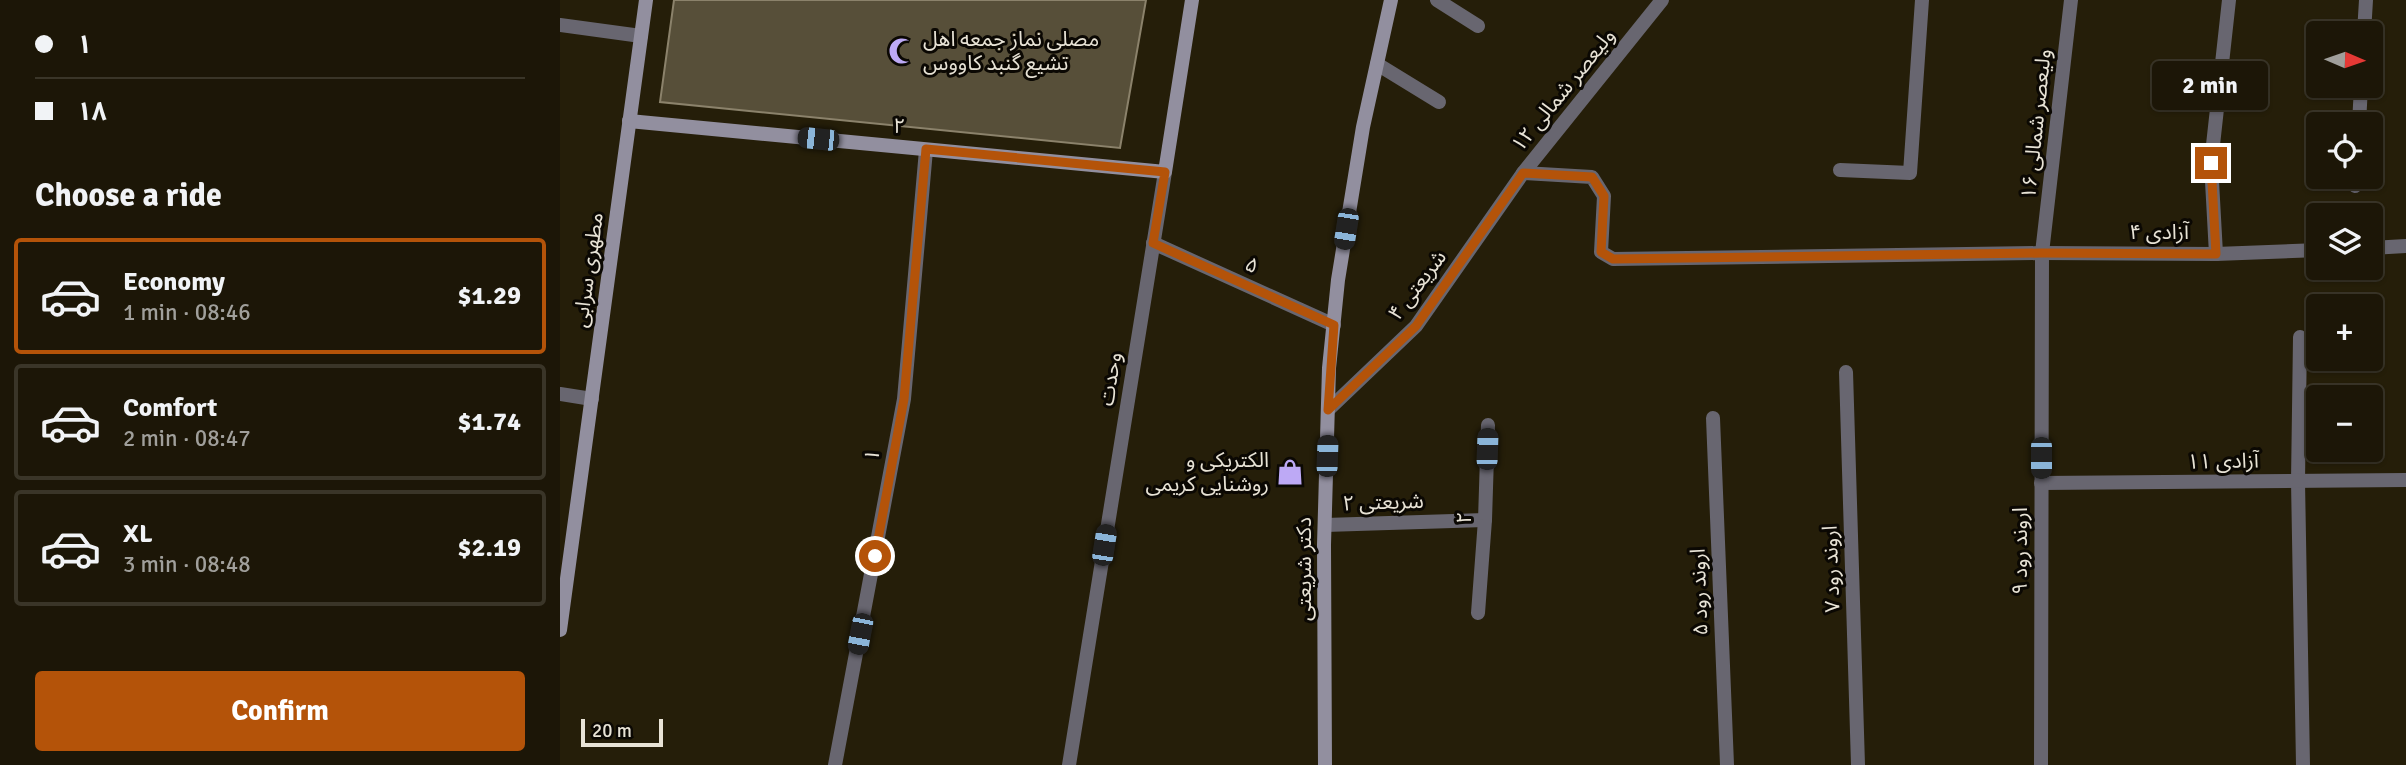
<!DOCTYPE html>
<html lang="en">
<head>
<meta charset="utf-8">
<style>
  body { margin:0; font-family:Signika,"Noto Sans Arabic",sans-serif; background:#251f11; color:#f1f3f6; height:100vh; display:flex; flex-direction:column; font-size:26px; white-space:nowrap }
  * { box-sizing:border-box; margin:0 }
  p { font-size:23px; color:#a09f9b }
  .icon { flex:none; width:38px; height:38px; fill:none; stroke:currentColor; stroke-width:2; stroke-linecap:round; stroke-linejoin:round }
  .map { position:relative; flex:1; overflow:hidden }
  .panel { display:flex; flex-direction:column; background:#1c1607; width:560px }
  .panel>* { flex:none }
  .top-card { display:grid; align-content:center; height:154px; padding:0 35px; background:#1c1607 }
  .needle { width:46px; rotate:92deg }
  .fabs { position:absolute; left:1746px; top:21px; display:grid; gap:14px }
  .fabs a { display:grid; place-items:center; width:77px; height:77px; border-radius:7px; background:#1c1607; box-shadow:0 2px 5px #0004,0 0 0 2px #3a3528; font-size:35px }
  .scale { position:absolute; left:21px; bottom:18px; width:82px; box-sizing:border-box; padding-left:7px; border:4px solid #e8e3d6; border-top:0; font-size:19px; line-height:24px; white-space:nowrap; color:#e8e3d6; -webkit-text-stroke:5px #0b0803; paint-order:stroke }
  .end { position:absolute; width:32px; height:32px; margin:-16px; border:9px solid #b45309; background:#fff; box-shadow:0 0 0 4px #fff }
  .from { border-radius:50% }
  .bubble { position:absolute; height:49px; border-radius:7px; background:#1c1607; box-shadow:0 2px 5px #0004,0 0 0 2px #3a3528; font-size:23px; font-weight:700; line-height:49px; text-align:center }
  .car { position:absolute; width:21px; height:42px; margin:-21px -10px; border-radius:9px; box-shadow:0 0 5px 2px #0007; background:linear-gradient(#222 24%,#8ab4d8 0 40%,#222 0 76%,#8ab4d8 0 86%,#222 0) }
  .top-card b { display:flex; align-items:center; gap:24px; height:66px; font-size:26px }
  .top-card b+b { border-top:2px solid #3a3528 }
  .top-card i { width:18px; height:18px; background:#f1f3f6 }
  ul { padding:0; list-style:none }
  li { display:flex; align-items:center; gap:21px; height:116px; margin:0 14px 10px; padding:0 21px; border:4px solid #3a3528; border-radius:7px }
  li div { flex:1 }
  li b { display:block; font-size:26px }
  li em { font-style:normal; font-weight:700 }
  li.active { border-color:#b45309 }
  li>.icon { width:63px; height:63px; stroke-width:1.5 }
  h2 { padding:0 35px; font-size:32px; line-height:84px }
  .primary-button { display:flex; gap:14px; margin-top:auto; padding:14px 35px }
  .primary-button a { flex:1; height:80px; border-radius:7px; background:#b45309; color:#fff; font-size:28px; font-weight:700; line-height:80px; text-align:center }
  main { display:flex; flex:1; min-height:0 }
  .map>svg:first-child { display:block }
  .building { fill:#574f39; stroke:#8b826b; stroke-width:2 }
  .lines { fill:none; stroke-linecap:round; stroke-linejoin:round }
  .street { stroke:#686670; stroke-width:14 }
  .secondary { stroke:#928f9f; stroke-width:14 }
  .route { stroke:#b45309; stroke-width:9 }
  .labels { text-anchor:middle; stroke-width:6; stroke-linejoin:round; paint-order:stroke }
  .poi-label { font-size:21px; fill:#e8e3d6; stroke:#0b0803; text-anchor:start }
  .street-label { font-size:21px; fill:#e8e3d6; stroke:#0b0803 }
</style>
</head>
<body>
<main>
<section class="panel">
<div class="top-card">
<b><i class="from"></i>۱</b>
<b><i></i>۱۸</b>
</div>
<h2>Choose a ride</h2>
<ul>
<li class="active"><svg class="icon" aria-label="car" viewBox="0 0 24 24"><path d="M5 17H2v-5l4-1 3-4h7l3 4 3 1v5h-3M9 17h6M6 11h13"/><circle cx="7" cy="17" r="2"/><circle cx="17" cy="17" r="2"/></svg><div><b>Economy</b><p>1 min · 08:46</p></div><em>$1.29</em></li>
<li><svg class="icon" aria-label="car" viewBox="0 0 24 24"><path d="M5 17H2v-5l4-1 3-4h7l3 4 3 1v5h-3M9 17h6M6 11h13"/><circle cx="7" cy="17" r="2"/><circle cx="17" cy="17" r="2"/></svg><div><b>Comfort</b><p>2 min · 08:47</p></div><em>$1.74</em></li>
<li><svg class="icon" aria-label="car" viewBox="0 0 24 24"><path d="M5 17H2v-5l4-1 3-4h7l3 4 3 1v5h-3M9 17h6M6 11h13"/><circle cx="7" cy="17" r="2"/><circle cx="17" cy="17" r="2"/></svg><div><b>XL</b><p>3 min · 08:48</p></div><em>$2.19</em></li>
</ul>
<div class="primary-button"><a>Confirm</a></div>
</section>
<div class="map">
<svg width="1846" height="765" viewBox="0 0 1846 765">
  <rect width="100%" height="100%" fill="#251e09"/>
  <polygon class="building" points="114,0 586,0 560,148 100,102"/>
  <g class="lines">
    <g class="street">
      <polyline points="877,0 918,26"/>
      <polyline points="0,25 81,36"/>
      <polyline points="1804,33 1806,0"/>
      <polyline points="817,64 879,102"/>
      <polyline points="1799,124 1801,86"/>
      <polyline points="1280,170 1350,173 1362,0"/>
      <polyline points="963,173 1032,177 1044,196 1041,252 1053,259 1482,253 1656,254 1759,250"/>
      <polyline points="1795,186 1796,177"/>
      <polyline points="593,243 774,325"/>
      <polyline points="1811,248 1846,246"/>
      <polyline points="1656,254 1651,163 1669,0"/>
      <polyline points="1740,337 1738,481 1743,765"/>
      <polyline points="1286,372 1298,765"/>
      <polyline points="0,394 32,399"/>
      <polyline points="768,410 856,326 963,173 1102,0"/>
      <polyline points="1153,418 1167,765"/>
      <polyline points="1481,483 1846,480"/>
      <polyline points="765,525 925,520"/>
      <polyline points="918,613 925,520 928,425"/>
      <polyline points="275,765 344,399 366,150"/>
      <polyline points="509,765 605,172"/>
      <polyline points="1481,765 1482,253 1511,0"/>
    </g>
    <g class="secondary">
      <polyline points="69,121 605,172 632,0"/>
      <polyline points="0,630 86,0"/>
      <polyline points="765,765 764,545 769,368 778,280 803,127 831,0"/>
    </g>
  </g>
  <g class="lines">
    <polyline class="route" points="315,556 344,399 366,149 605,172 593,243 774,325 768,410 856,326 963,173 1032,177 1044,196 1041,252 1053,259 1482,253 1656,254 1651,163"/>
  </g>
  <defs>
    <g id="mosque-bare" transform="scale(2.1)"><path d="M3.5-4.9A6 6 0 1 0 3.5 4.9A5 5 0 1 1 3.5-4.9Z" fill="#bda9f5" stroke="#0b0803" stroke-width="2.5" paint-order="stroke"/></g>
    <g id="shop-bare" transform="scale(2.1)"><path d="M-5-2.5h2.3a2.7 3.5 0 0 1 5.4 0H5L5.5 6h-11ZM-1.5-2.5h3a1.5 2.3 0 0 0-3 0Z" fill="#bda9f5" stroke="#0b0803" stroke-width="2.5" paint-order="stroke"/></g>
  </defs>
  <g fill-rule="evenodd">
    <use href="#mosque-bare" x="342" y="51"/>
    <use href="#shop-bare" x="730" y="472"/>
  </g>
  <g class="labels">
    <g class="poi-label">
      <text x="363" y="46">مصلی نماز جمعه اهل<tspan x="363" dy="24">تشیع گنبد کاووس</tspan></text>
      <text x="709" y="467" text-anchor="end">الکتریکی و<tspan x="709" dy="24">روشنایی کریمی</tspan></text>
    </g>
    <g class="street-label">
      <text transform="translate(1003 90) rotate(-51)" y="7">ولیعصر شمالی ۱۲</text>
      <text transform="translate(1476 124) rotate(-84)" y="7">ولیعصر شمالی ۱۶</text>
      <text transform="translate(339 126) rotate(5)" y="7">۲</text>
      <text x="1599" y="239">آزادی ۴</text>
      <text transform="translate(692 265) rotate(25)" y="7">۵</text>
      <text transform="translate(28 270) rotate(-82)" y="7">مطهری سرابی</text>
      <text transform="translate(857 285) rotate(-53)" y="7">شریعتی ۴</text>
      <text transform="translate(550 379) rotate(-81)" y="7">وحدت</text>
      <text transform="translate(312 455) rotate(-79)" y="7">۱</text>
      <text transform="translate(1663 461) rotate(-1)" y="7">آزادی ۱۱</text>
      <text transform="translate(823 502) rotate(-2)" y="7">شریعتی ۲</text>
      <text transform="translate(904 518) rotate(-87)" y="7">۲</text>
      <text transform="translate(1460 551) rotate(-90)" y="7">اروند رود ۹</text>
      <text transform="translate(744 569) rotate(-90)" y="7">دکتر شریعتی</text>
      <text transform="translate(1271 569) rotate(-92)" y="7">اروند رود ۷</text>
      <text transform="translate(1139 592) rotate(-92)" y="7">اروند رود ۵</text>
    </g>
  </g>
</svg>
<div class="fabs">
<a><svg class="needle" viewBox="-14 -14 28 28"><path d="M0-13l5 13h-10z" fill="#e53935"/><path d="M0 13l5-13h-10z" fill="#a09f9b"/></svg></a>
<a><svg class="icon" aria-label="locate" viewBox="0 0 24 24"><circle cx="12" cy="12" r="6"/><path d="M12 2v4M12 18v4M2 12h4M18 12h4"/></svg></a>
<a><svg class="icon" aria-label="layers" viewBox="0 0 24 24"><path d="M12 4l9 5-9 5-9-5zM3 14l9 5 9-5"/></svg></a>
<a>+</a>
<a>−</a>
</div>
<div class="scale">20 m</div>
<i class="end from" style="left:315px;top:556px"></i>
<i class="end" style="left:1651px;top:163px"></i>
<div class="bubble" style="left:1592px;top:61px;width:116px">2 min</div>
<i class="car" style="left:258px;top:139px;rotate:276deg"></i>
<i class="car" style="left:786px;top:229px;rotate:189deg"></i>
<i class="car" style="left:927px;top:449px;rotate:2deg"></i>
<i class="car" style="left:767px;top:456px;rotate:2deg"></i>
<i class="car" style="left:1481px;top:458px;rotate:180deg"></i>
<i class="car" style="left:544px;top:545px;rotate:9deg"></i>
<i class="car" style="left:300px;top:634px;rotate:191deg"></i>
</div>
</main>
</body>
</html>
